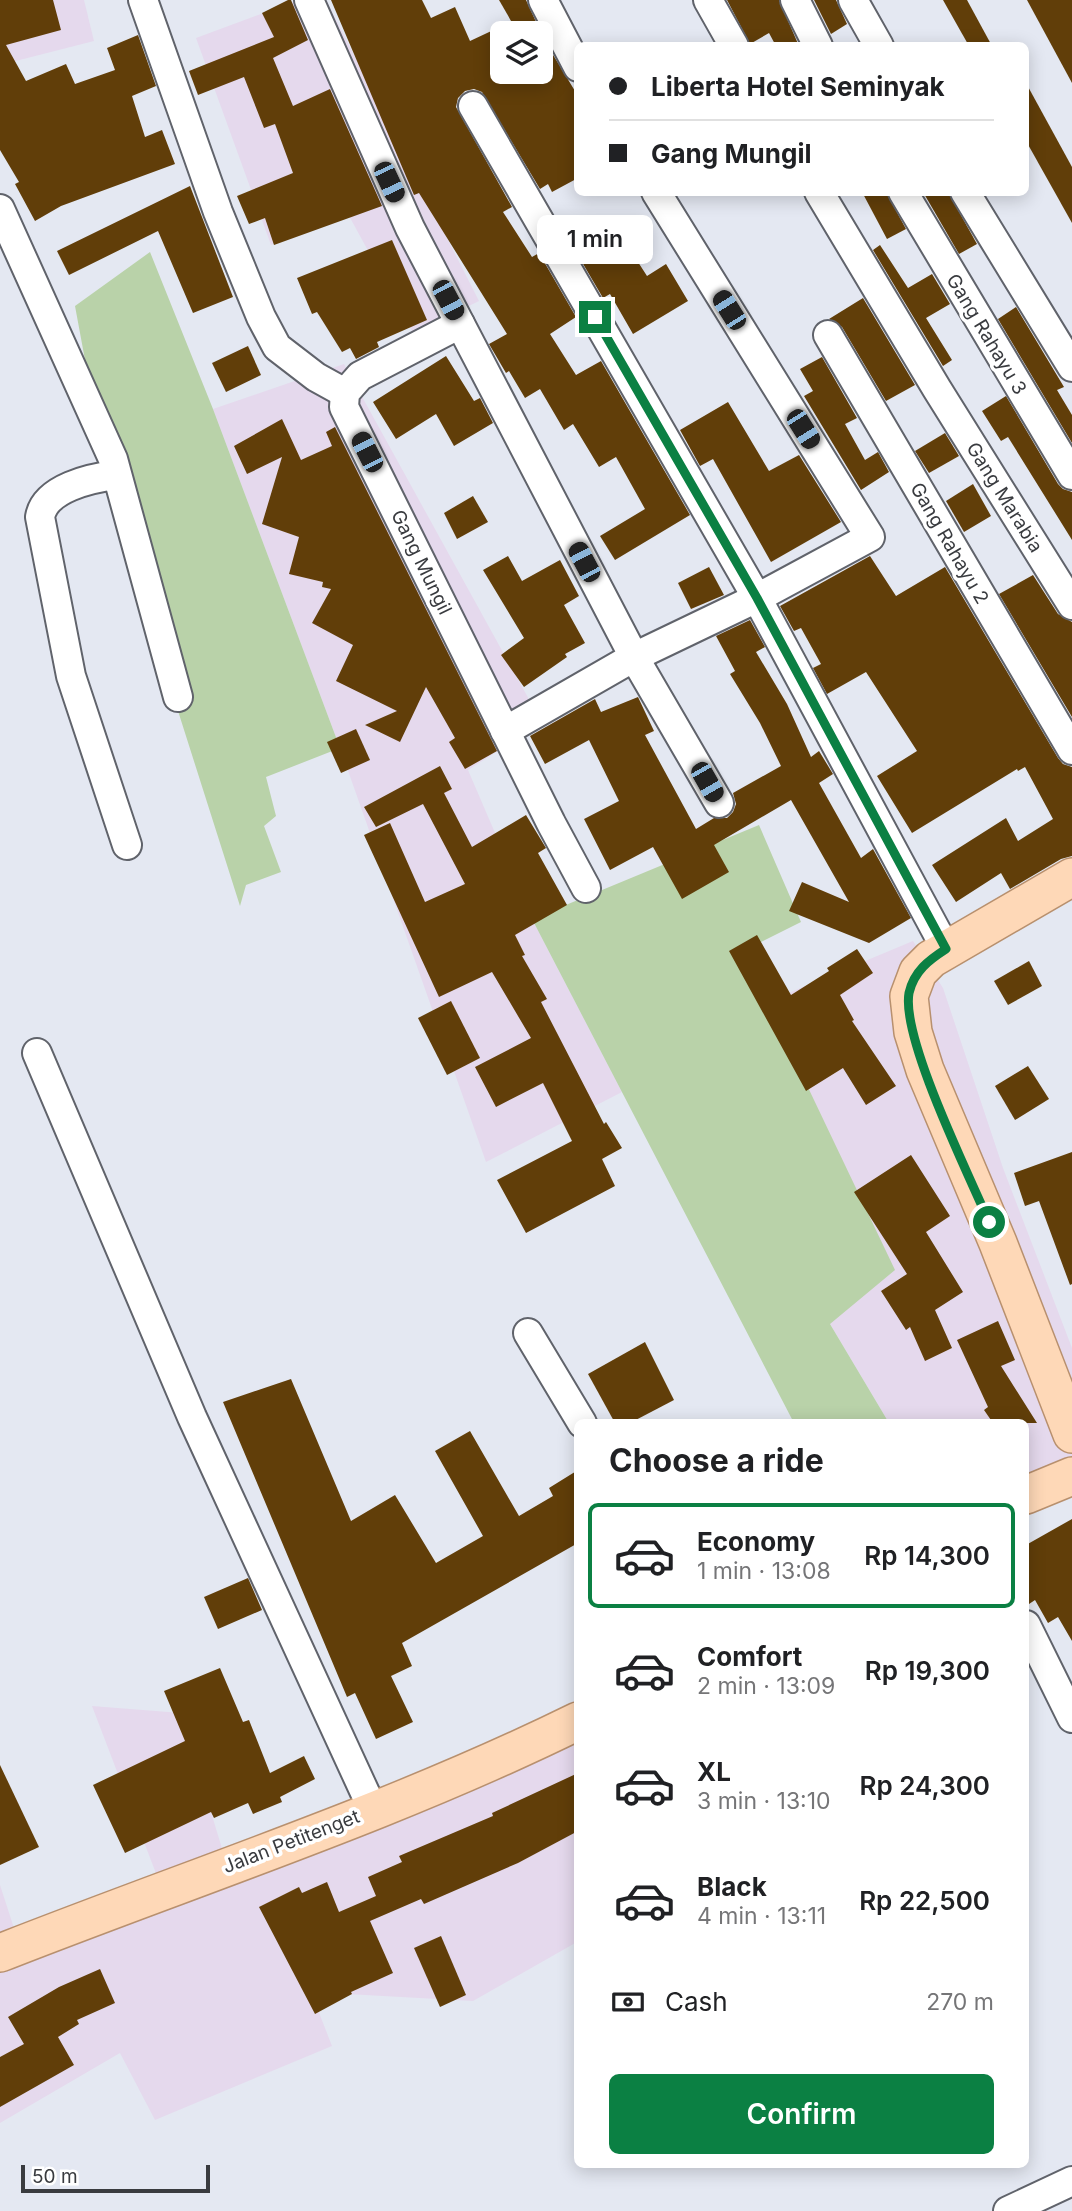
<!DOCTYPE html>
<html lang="en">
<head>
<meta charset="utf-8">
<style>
  body { margin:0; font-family:Inter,sans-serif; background:#f2f2f2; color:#202124; height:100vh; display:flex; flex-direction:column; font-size:26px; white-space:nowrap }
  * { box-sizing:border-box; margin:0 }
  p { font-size:23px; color:#757577 }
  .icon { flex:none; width:38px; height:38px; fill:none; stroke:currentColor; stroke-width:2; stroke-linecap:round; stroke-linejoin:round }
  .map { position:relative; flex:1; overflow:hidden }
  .details { position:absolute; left:574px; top:1419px; width:455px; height:749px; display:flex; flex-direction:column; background:#fff; border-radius:10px; box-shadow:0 4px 18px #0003 }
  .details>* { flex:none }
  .hud { position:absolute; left:574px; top:42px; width:455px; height:154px; border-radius:10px; box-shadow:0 4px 18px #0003; display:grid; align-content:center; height:154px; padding:0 35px; background:#fff }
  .fabs { position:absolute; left:490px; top:21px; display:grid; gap:14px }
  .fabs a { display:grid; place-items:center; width:63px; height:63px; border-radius:10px; background:#fff; box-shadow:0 4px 18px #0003; font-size:35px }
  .scale { position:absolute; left:21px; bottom:18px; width:189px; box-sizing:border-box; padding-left:7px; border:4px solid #393b3f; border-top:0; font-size:19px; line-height:24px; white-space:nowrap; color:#393b3f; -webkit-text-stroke:5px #fff; paint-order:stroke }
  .end { position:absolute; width:32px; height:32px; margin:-16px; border:9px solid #0b8043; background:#fff; box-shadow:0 0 0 4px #fff }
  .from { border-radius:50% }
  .bubble { position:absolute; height:49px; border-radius:10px; background:#fff; box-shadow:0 4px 18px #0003; font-size:23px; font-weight:600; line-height:49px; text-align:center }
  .car { position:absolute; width:21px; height:42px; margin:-21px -10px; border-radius:9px; box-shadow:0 0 5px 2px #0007; background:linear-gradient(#222 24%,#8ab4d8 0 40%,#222 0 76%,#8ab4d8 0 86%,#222 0) }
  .hud b { display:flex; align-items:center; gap:24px; height:66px; font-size:26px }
  .hud b+b { border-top:2px solid #e0e0e0 }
  .hud i { width:18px; height:18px; background:#202124 }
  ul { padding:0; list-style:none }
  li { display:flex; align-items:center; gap:21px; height:105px; margin:0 14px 10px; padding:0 21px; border:4px solid transparent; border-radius:10px }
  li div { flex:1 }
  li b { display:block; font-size:26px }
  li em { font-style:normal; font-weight:600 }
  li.current { border-color:#0b8043 }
  li>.icon { width:63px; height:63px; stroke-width:1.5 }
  h2 { padding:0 35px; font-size:32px; line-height:84px }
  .pay { display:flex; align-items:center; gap:18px; height:77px; padding:0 35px; font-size:26px }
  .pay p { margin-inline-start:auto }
  .button { display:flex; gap:14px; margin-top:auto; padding:14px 35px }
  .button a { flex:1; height:80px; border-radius:10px; background:#0b8043; color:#fff; font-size:28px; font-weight:600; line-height:80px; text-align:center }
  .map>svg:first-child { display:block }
  .commercial { fill:#e5d9ed }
  .green { fill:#b9d2a9 }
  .building { fill:#613e09 }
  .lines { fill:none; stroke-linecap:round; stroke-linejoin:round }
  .minor-casing { stroke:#60636b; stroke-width:32 }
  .major-casing { stroke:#b8906e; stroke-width:40 }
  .minor { stroke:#fff; stroke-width:28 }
  .major { stroke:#fed8b7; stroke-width:37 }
  .route { stroke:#0b8043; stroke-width:9 }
  .labels { text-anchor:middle; stroke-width:7; stroke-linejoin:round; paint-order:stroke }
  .street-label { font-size:19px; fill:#393b3f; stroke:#fff }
</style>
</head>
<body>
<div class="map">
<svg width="1072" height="2211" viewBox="0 0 1072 2211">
  <rect width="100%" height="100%" fill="#e4e8f2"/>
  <g class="commercial">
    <polygon points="0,0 84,0 94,41 0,65"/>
    <polygon points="299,0 326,0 479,301 413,333 348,214 271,245 196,38"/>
    <polygon points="344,364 542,723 468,770 532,919 622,1092 486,1162 340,748 213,409"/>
    <polygon points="913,941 943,988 1003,1168 1072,1348 1072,1482 1026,1501 1026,1423 889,1423 830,1324 767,1002"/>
    <polygon points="92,1706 181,1713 227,1865 577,1734 577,1942 473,2001 311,1992 332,2046 155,2120 120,2053 0,2123 0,1885 23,1956 165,1897"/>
  </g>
  <g class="green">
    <polygon points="150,252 213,409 340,748 266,777 276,816 264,826 281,872 246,885 240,906 111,500 75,306"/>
    <polygon points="759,825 801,922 743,951 895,1270 830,1324 889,1423 794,1423 532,919"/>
  </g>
  <g class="building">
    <polygon points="0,0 53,0 61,30 6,45 26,81 66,64 75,84 115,70 107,48 138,35 156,86 132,96 145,137 162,130 175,164 61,206 35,221 15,184 19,182 0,150"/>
    <polygon points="288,0 291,0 308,40 273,58 293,106 330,89 382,206 274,245 265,218 249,224 237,196 293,173 275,124 264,128 244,77 198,95 189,71 274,37 262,13"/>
    <polygon points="331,0 422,0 431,18 455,7 470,41 502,26 502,72 541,72 541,35 578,96 578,178 552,192 548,184 540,189 482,92 474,89 465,91 458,98 456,107 512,207 503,212 532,257 539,253 576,317 550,334 576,375 601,361 690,515 615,560 600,536 645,509 616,457 599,467 573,424 564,430 540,389 525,398 509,371 506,373 489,344 507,334 419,193 414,195"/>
    <polygon points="499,0 526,0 537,24 518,33"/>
    <polygon points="727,0 779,0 799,46 776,46 769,33 750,44"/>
    <polygon points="814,0 836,0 847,24 831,34"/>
    <polygon points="943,0 967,0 992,46 969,46"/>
    <polygon points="1027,0 1072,0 1072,83"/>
    <polygon points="1026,83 1072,167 1072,223 1026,141"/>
    <polygon points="190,186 233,297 193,313 158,231 69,275 57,251"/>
    <polygon points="862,192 886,192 906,229 887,239"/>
    <polygon points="923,192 948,192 977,244 959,254"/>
    <polygon points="611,220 647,276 666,264 688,301 633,334 610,294 603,298 572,245"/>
    <polygon points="392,240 427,320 377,342 379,347 356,359 350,348 342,352 317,312 312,314 297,278"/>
    <polygon points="880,245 908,288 932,274 950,304 926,318 952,360 943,366 873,250"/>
    <polygon points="863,298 915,385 886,401 842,327 829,319"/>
    <polygon points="1016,307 1064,387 1057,390 1072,415 1072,443 998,319"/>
    <polygon points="248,346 261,375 226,392 212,363"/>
    <polygon points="446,356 474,401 480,398 493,423 454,446 436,414 396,439 373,402"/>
    <polygon points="822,357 857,418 845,424 865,460 878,452 889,472 861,490 804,396 813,391 800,369"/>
    <polygon points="1006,396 1058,484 1063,489 1072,492 1072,540 1008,437 1001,441 982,411"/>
    <polygon points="728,402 769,471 799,455 841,522 771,562 713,459 700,466 680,430"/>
    <polygon points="282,419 301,460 332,446 326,432 335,427 497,751 465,769 449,742 455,738 426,687 400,742 365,725 397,711 336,681 353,645 312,623 331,589 322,587 323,582 289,574 299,537 262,524 282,457 247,474 234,446"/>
    <polygon points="945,433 959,456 929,473 915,451"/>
    <polygon points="973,484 991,516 964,532 946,501"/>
    <polygon points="473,496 488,522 457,539 444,513"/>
    <polygon points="508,556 522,581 560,560 579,596 564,605 585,643 565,654 567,657 524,687 501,655 524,638 483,570"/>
    <polygon points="870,556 896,596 945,567 1058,758 1063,764 1072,767 1072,856 1061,859 1010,889 1001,873 956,902 932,865 1006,818 1018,841 1053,819 1025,767 1018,771 1017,769 912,833 877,776 917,751 866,672 827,694 813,668 821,664 801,628 794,631 780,606"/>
    <polygon points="709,567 724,595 691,609 678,583"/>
    <polygon points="1033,575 1058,614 1072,622 1072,717 999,594"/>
    <polygon points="750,620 765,647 756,652 787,704 811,757 819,751 833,774 819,783 861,858 873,849 911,918 869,943 789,911 802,882 849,902 791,800 714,845 729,872 682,899 653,847 610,870 584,819 619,801 589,740 545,764 530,736 595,699 601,712 638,697 654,731 645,735 696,829 714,818 727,818 733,812 736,804 733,793 781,766 760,723 730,674 735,671 716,636"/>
    <polygon points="356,729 370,760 341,773 327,742"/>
    <polygon points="440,766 452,789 444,793 472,847 526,815 546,848 538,853 567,905 515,935 525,955 522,956 547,999 541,1002 604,1124 606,1122 622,1148 602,1159 615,1186 526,1233 497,1180 572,1141 543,1083 496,1107 475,1067 531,1038 492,972 439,997 364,835 390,823 425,902 465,884 423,804 376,827 364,807"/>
    <polygon points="757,935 791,995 829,971 827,968 857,949 873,973 840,995 854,1020 852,1021 896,1086 866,1105 843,1068 806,1091 729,951"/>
    <polygon points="1029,961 1042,986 1008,1005 994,981"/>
    <polygon points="451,1001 480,1058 447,1075 418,1018"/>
    <polygon points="1028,1066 1049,1099 1015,1120 995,1086"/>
    <polygon points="1072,1152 1072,1284 1070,1285 1039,1201 1025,1206 1014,1173"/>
    <polygon points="911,1155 950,1216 926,1232 963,1292 935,1310 952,1348 925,1361 910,1327 906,1330 881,1291 907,1274 854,1192"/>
    <polygon points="998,1321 1015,1360 1001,1366 1037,1423 993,1423 984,1410 988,1407 957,1340"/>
    <polygon points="645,1342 674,1400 630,1423 615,1423 588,1374"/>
    <polygon points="291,1379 351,1521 395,1495 436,1563 483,1536 435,1451 470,1431 519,1516 553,1496 549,1488 578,1470 578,1543 402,1643 412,1666 391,1676 413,1722 376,1739 355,1693 347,1697 223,1402"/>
    <polygon points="1072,1519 1072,1641 1058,1617 1048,1623 1035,1600 1026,1606 1026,1545"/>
    <polygon points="248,1578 262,1610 218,1629 204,1597"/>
    <polygon points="220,1668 243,1722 249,1720 270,1773 304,1756 315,1779 280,1797 282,1802 253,1814 248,1803 214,1818 211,1812 125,1853 93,1785 185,1741 164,1691"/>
    <polygon points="0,1765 39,1847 0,1865"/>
    <polygon points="578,1773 578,1831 518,1863 424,1904 421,1899 370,1921 393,1973 351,1992 352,1994 315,2014 259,1907 299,1887 302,1893 327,1882 339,1912 376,1896 368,1877 402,1862 399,1856 493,1816 492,1813"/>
    <polygon points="441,1936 466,1995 440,2007 414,1948"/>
    <polygon points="100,1969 115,2003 77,2020 79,2024 58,2037 74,2065 0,2107 0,2057 24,2044 8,2017 59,1987"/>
  </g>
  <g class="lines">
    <g class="minor-casing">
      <g id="minor">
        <polyline points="143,0 218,212 261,317 277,347 316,377 345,393"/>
        <polyline points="309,0 410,228 634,657 719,803"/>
        <polyline points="543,0 578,67"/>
        <polyline points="708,0 734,46"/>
        <polyline points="795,0 818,46"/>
        <polyline points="853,0 879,46"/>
        <polyline points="473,106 757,598 946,949"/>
        <polyline points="819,192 937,389 1072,605"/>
        <polyline points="903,192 1072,475"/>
        <polyline points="965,192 1072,367"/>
        <polyline points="0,209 113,459 178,697"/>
        <polyline points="460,324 360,376 345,393 344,407 551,823 586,888"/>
        <polyline points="828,335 1072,750"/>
        <path d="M116 475C91 478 45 488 40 517L71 676 127 845"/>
        <polyline points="505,731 634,657 757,598 870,537 656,192"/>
        <polyline points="37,1053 192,1417 373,1810"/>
        <polyline points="528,1333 582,1423"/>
        <polyline points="1026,1625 1072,1718"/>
        <polyline points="1008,2211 1072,2181"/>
      </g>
    </g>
    <g class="major-casing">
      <g id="major">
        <polyline points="1072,877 931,959 918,972 909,996 913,1032 925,1070 998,1243 1072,1434"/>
        <polyline points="1026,1495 1072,1476"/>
        <path d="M0 1953C193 1877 391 1813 578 1721"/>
      </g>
    </g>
    <use href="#minor" class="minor"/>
    <use href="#major" class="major"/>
  </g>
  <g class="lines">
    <path class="route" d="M595 317 757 598 946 949C929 960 914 971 909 993 901 1038 969 1175 989 1222"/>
  </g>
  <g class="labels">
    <g class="street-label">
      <text transform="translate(987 334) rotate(59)" y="7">Gang Rahayu 3</text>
      <text transform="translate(1005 497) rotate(58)" y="7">Gang Marabia</text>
      <text transform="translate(950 543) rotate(60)" y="7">Gang Rahayu 2</text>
      <text transform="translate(422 562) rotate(64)" y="7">Gang Mungil</text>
      <text transform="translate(291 1841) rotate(-21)" y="7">Jalan Petitenget</text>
    </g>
  </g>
</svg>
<div class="fabs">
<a><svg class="icon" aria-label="layers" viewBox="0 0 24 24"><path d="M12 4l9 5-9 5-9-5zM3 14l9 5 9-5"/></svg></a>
</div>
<div class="scale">50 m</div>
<i class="end from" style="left:989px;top:1222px"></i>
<i class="end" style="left:595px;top:317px"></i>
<div class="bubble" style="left:537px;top:215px;width:116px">1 min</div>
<i class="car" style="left:389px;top:182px;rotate:155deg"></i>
<i class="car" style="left:448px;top:300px;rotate:152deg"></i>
<i class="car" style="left:729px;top:310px;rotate:328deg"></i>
<i class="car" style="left:803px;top:429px;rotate:148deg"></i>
<i class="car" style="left:367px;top:452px;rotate:333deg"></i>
<i class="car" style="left:584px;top:562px;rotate:332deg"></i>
<i class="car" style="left:707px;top:782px;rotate:150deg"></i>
<div class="hud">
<b><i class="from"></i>Liberta Hotel Seminyak</b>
<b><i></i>Gang Mungil</b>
</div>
<section class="details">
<h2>Choose a ride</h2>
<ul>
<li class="current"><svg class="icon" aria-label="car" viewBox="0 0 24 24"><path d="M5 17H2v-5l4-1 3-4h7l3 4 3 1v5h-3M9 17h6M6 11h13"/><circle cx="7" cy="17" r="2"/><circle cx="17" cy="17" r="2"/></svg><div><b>Economy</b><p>1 min · 13:08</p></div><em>Rp 14,300</em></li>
<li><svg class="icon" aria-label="car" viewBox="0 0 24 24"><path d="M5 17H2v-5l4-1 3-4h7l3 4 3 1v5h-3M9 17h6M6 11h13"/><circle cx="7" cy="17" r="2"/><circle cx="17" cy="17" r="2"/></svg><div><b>Comfort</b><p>2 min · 13:09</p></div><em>Rp 19,300</em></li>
<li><svg class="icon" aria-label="car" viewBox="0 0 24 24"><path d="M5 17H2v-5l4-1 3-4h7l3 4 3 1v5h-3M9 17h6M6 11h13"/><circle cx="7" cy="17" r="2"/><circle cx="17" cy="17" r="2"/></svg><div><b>XL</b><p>3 min · 13:10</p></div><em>Rp 24,300</em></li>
<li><svg class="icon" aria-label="car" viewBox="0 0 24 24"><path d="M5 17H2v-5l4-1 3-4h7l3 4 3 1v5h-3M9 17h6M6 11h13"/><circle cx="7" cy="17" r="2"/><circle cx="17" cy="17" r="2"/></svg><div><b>Black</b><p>4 min · 13:11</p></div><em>Rp 22,500</em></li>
</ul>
<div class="pay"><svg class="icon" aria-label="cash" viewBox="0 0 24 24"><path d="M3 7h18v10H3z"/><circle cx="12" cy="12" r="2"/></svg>Cash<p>270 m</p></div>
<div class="button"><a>Confirm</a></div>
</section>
</div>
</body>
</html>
